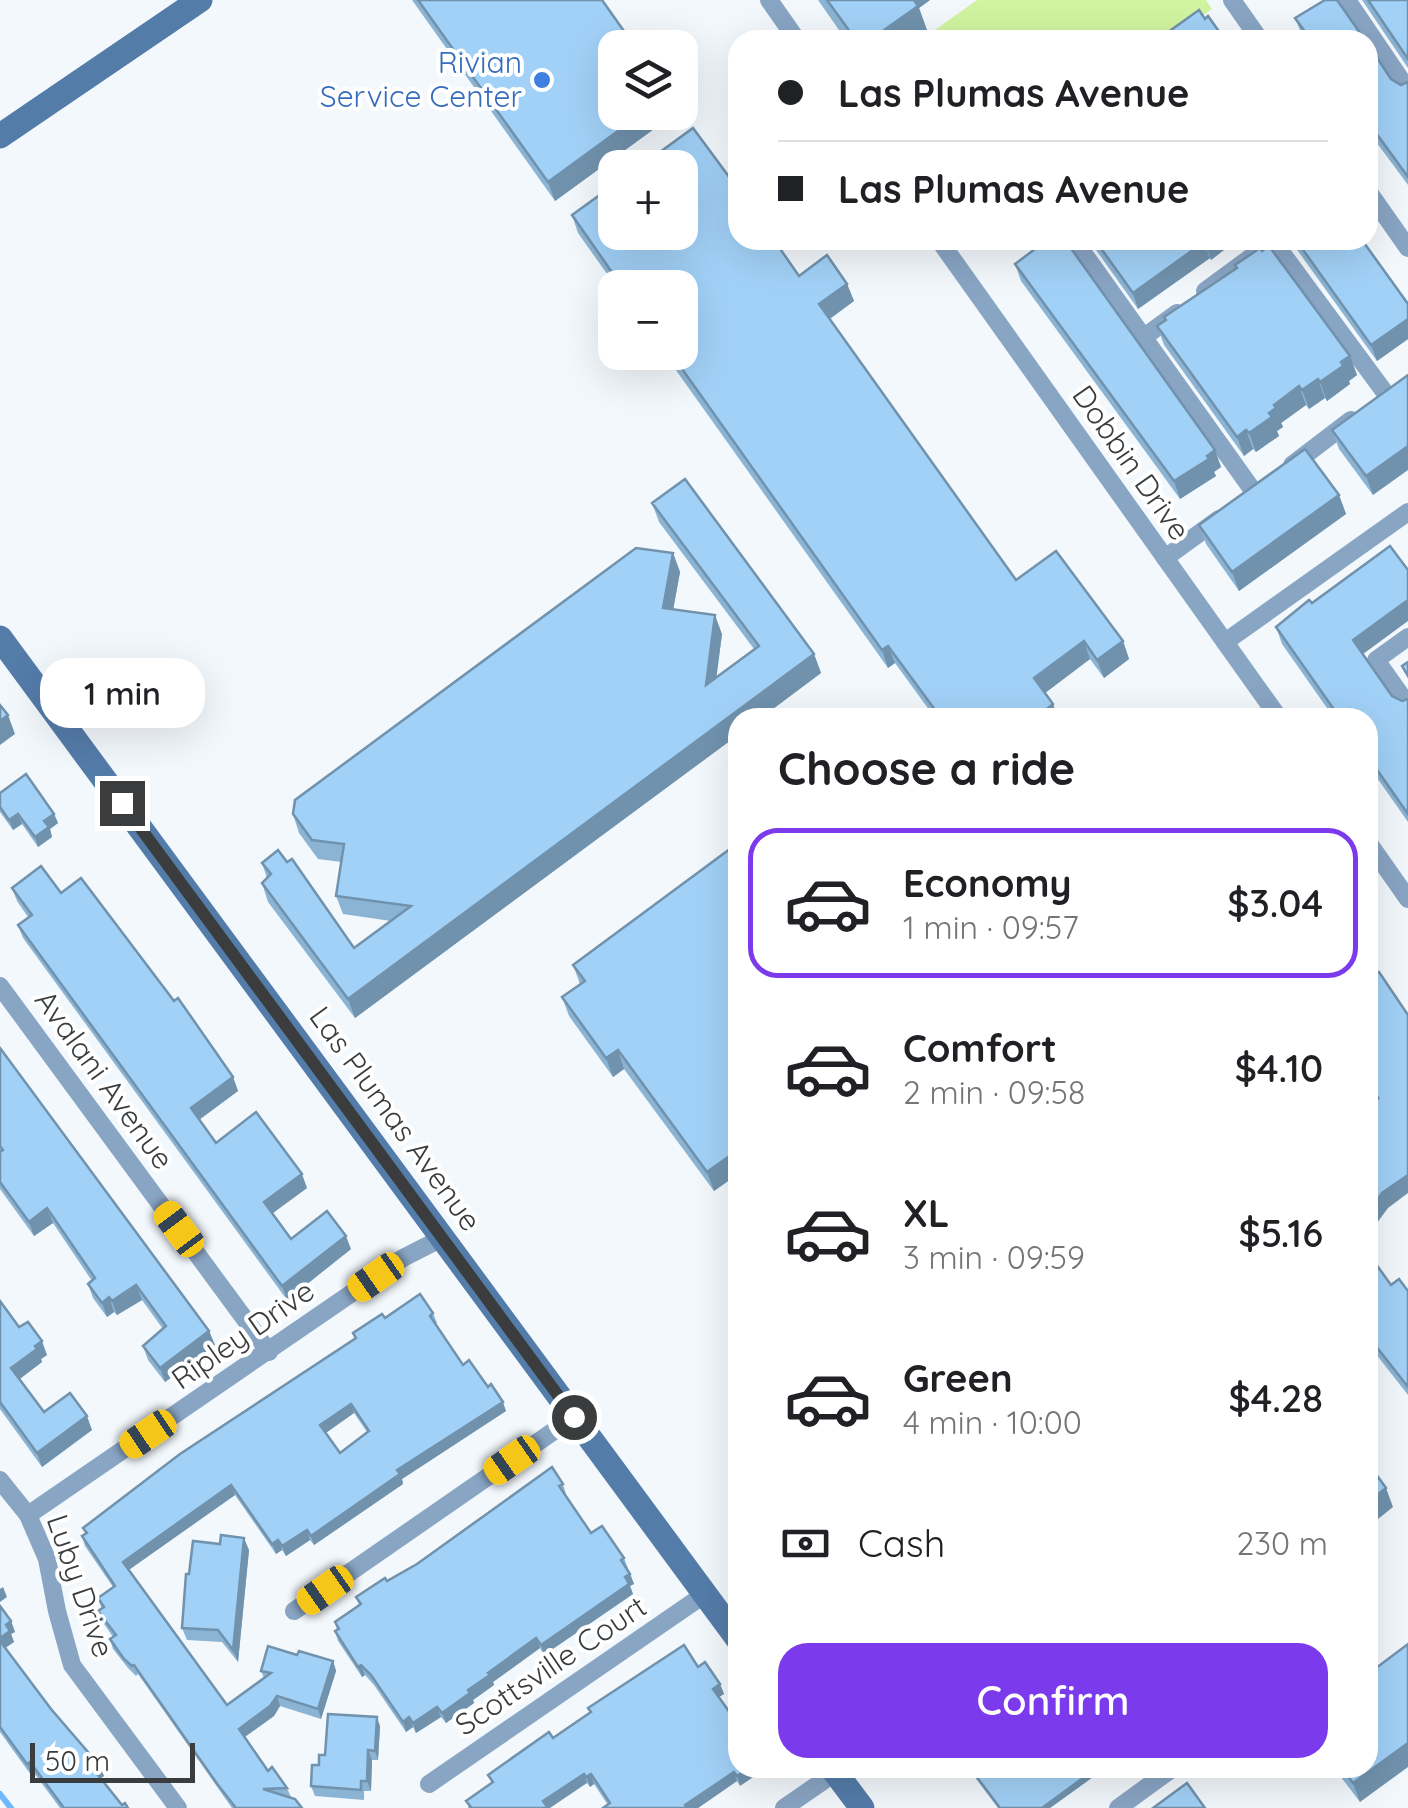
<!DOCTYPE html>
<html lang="en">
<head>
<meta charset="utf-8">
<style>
  body { margin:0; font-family:Quicksand,sans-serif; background:#f6f6f6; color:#202124; height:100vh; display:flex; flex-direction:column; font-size:38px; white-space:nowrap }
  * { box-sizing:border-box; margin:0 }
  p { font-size:32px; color:#757577 }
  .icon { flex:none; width:55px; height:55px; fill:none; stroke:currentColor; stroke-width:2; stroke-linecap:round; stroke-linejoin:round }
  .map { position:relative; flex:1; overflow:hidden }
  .panel { position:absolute; left:728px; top:708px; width:650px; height:1070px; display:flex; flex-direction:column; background:#fff; border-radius:30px; box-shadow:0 10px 40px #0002 }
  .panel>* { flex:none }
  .top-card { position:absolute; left:728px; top:30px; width:650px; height:220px; border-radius:30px; box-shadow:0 10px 40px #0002; display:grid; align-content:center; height:220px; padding:0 50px; background:#fff }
  .buttons { position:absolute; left:598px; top:30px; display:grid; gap:20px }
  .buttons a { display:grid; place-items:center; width:100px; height:100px; border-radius:20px; background:#fff; box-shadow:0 10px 40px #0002; font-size:50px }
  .scale { position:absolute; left:30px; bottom:25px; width:165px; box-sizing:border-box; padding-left:10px; border:5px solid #3a3c3d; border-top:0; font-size:28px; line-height:35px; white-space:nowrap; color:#3a3c3d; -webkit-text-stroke:8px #fff; paint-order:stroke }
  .end { position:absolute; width:45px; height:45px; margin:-22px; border:12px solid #3a3c3d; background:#fff; box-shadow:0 0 0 5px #fff }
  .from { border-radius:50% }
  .bubble { position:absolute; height:70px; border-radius:30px; background:#fff; box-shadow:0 10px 40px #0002; font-size:32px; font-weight:600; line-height:70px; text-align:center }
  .car { position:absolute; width:30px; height:60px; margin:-30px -15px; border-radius:12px; box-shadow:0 0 8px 2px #0007; background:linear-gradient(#f5c518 24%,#345 0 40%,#f5c518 0 76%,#345 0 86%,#f5c518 0) }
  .top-card b { display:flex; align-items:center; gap:35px; height:95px; font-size:38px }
  .top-card b+b { border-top:2px solid #e0e0e0 }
  .top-card i { width:25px; height:25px; background:#202124 }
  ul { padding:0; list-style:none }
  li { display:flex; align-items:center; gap:30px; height:150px; margin:0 20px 15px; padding:0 30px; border:5px solid transparent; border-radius:30px }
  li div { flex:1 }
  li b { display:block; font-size:38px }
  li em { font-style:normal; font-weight:600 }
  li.current { border-color:#7c3aed }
  li>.icon { width:90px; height:90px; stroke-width:1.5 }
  h2 { padding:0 50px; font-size:45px; line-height:120px }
  .pay { display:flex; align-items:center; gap:25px; height:110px; padding:0 50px; font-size:38px }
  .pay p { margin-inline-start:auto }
  .primary-button { display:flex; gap:20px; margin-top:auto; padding:20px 50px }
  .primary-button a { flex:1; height:115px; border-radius:30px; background:#7c3aed; color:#fff; font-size:40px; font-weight:600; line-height:115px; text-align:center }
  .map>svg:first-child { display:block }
  .green { fill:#d1f4a1 }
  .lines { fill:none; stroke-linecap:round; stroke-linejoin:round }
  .stream { stroke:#6eb8fb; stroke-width:6 }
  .street { stroke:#89a5c4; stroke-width:18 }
  .secondary { stroke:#547ca9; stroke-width:25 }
  .wall { fill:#8bb4d4; fill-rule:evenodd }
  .shaded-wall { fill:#7192ad }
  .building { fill:#a2d1f7; stroke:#7192ad; stroke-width:2.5; fill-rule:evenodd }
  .route { stroke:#3a3c3d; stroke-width:12 }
  .shop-dot { fill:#3f7fe0; stroke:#fff; stroke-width:4 }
  .labels { text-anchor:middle; stroke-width:8; stroke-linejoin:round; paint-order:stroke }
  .shop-label { font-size:30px; fill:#366cbe; stroke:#fff; text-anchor:end }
  .street-label { font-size:30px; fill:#3a3c3d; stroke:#fff }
</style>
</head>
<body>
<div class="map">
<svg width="1408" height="1808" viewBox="0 0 1408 1808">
  <rect width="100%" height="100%" fill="#f3f8fc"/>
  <polygon class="green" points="977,0 1206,0 1212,9 1169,40 921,40"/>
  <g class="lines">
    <polyline class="stream" points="0,1794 11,1808"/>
    <g class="street">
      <polyline points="769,0 797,40"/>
      <polyline points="1232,0 1260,40"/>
      <polyline points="1347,0 1408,90"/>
      <polyline points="1368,191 1408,248"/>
      <polyline points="939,240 1279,718"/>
      <polyline points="1074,240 1254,492"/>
      <polyline points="1205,291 1273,241 1386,394"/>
      <polyline points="1144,337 1177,313"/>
      <polyline points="1292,465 1351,420"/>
      <polyline points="1165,558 1219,519"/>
      <polyline points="1408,637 1376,660 1408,705"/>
      <polyline points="1225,642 1408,512"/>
      <polyline points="1368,842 1408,899"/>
      <polyline points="0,986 269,1352"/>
      <polyline points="0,1480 28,1515 47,1559 57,1611 72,1665 178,1808"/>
      <polyline points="28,1515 403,1258 442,1238"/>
      <polyline points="294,1611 574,1417"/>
      <polyline points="429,1784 705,1594"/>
      <polyline points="784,1808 836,1772"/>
      <polyline points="1118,1808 1173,1768"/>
    </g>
    <g class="secondary">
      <polyline points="0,136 200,0"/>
      <polyline points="0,638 738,1639"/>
      <polyline points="832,1768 862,1808"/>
    </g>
  </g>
  <g class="wall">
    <polygon points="412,0 602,0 615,112 676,113 555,201"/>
    <polygon points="818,0 930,0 919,8 928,33 918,40 846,40"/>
    <polygon points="1362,0 1408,0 1408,68"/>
    <polygon points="1295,18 1365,40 1304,40"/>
    <polygon points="1368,44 1391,79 1401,85 1408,82 1408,185 1368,131"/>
    <polygon points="572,215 799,276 847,284 854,301 830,319 1016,580 1123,641 1129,659 1104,678 1090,659 1045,693 1058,718 935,718 895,663 888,668 663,352 680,352 680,288 617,288 578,233"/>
    <polygon points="1089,240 1237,240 1211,260 1210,258 1138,309"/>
    <polygon points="1290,240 1362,240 1408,304 1408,339 1377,361"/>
    <polygon points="1015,264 1215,450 1221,467 1214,472 1216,476 1180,499 1021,281"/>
    <polygon points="1157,326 1350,356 1357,375 1349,381 1350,384 1327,401 1325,398 1309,409 1306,405 1281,423 1283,427 1277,431 1279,436 1256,452 1253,449 1244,456 1164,345"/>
    <polygon points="1408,375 1373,495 1339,449 1332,430"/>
    <polygon points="1339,495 1346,514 1239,591 1206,544 1199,525"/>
    <polygon points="652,503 814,654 821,673 355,1018 268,902 262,883 267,878 262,863 354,948 391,921 343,914 336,896 341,862 318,859 299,833 293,814 673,553 680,572 673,610 722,634 716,678 754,649 659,522"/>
    <polygon points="1276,627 1363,654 1392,696 1402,701 1408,699 1408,822 1368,765 1368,718 1334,718 1282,644"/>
    <polygon points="0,793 54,814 58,823 50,829 52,837 38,847 22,824 13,830 0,812"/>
    <polygon points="738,843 738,1174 714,1191 624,1069 613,1077 569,1016 562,997 580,984 573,965"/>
    <polygon points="12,888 61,893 174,1001 233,1077 238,1091 199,1120 216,1143 307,1188 272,1213 291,1239 351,1249 287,1300 23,938 18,925 28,917 17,901"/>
    <polygon points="0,1048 209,1331 215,1345 165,1382 148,1360 143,1346 163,1329 142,1300 117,1315 114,1312 107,1317 93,1298 88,1284 92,1281 53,1223 34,1236 0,1189"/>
    <polygon points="1368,1253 1391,1285 1408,1291 1408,1395 1368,1344"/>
    <polygon points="0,1301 19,1327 47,1355 41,1359 42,1362 19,1379 44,1412 92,1430 42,1467 0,1409"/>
    <path d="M433 1313 437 1323 435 1324 463 1365 488 1387 506 1411 402 1479 403 1484 314 1545 310 1540 286 1556 282 1550 276 1554 235 1495 128 1570 227 1705 264 1678 261 1671 297 1655 333 1661 336 1671 321 1719 280 1706 274 1716 244 1737 268 1771 287 1788 291 1797 302 1808H232L138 1674 136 1676 128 1668 113 1649 110 1639 113 1637 102 1621 98 1611 102 1609 98 1598 113 1587 85 1546 82 1536 85 1534 83 1528 355 1339 353 1333 385 1318ZM354 1413 367 1432 340 1453 326 1433Z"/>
    <polygon points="563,1484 566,1494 565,1495 591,1533 624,1558 634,1584 630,1586 633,1594 544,1655 540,1648 493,1682 494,1685 473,1700 474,1703 446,1723 441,1717 416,1733 413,1727 406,1732 374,1685 365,1675 362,1677 338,1641 335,1631 337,1630 335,1622 359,1605 356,1597"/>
    <polygon points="249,1550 238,1662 222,1642 187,1640 182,1628 189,1574"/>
    <polygon points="0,1606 11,1621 15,1632 11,1634 14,1642 5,1648 104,1776 101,1778 122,1805 128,1808 60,1808 34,1773 31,1775 0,1732"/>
    <polygon points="1408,1644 1360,1802 1334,1768 1368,1768 1371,1690 1368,1680 1368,1674"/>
    <polygon points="698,1667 720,1684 724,1694 719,1697 740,1786 737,1781 698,1808 603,1808 608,1805 594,1784 590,1787 587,1783 469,1808 466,1801 492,1783 488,1775 553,1738 590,1713 588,1708"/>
    <polygon points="380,1726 378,1760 372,1760 371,1791 364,1791 364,1800 315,1796 311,1786 319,1765 325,1755"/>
    <polygon points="968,1768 1088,1768 1093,1777 1050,1808 998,1808"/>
  </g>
  <g class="shaded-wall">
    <polygon points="909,0 930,0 919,8 928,33 918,40 870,40"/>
    <polygon points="644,112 676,113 555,201 548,182"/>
    <polygon points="1211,240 1237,240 1211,260 1206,244"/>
    <polygon points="1204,242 1210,258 1138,309 1133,293"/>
    <polygon points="847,284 854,301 825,322 819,304"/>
    <polygon points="1408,319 1408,339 1377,361 1371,345"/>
    <polygon points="1350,356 1357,375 1349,381 1350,384 1327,401 1320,382"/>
    <polygon points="1318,379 1325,398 1309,409 1302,390"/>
    <polygon points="1299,386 1306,405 1281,423 1283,427 1277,431 1279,436 1256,452 1249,433 1269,413 1274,405"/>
    <polygon points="1246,430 1253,449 1244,456 1237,437"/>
    <polygon points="1408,446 1408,470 1373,495 1366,476"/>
    <polygon points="1215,450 1221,467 1214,472 1216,476 1180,499 1174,481"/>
    <polygon points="1339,495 1346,514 1239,591 1232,572"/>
    <polygon points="673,553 680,572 670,627 663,608"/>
    <polygon points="1408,600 1408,621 1359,657 1353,640"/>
    <polygon points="715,615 722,634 713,704 706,685"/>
    <polygon points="1084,641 1090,659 1041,696 1034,678"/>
    <polygon points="1123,641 1129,659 1104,678 1097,660"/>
    <polygon points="888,646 895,663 888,668 882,650"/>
    <polygon points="814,654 821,673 761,718 738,718 738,735 355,1018 348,999"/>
    <polygon points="1053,704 1058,718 1036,718"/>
    <polygon points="8,715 15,734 0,745 0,721"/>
    <polygon points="18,814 22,824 13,830 9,820"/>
    <polygon points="54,814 58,823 50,829 52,837 38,847 35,837 44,821"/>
    <polygon points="618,1050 624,1069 613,1077 606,1058"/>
    <polygon points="233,1077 238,1091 196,1122 191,1108"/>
    <polygon points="738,1150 738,1174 714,1191 707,1172"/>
    <polygon points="302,1174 307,1188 269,1216 264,1202"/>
    <polygon points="1408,1175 1408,1193 1388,1208 1368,1235 1368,1213 1382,1193"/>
    <polygon points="47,1208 53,1223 34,1236 29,1222"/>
    <polygon points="346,1236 351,1249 287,1300 282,1286"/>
    <polygon points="136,1285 142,1300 117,1315 112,1301"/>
    <polygon points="109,1297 114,1312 107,1317 102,1303"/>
    <polygon points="209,1331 215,1345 165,1382 160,1368"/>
    <polygon points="42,1341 47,1355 41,1359 42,1362 16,1382 11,1368"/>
    <polygon points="503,1402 506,1411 402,1479 403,1484 314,1545 311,1536 397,1470"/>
    <polygon points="351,1404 354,1413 324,1434 320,1425"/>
    <polygon points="87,1416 92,1430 42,1467 37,1453"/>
    <polygon points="231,1485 235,1495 126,1572 123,1562"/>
    <polygon points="1386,1488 1393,1507 1368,1527 1368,1502"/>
    <polygon points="307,1530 310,1540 286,1556 282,1546"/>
    <polygon points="244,1538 249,1550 238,1662 233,1650"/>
    <polygon points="278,1540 282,1550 276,1554 272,1544"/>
    <polygon points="630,1574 634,1584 630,1586 633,1594 544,1655 541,1645"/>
    <polygon points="3,1587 7,1597 0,1602 0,1589"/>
    <polygon points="11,1621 15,1632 11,1634 14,1642 2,1650 0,1638 6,1625"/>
    <polygon points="536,1638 540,1648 493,1682 494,1685 473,1700 474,1703 446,1723 442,1713 488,1673"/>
    <polygon points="333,1661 336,1671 321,1719 318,1709"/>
    <polygon points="361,1665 365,1675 362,1677 358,1667"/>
    <polygon points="720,1684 724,1694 717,1698 713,1689"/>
    <polygon points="277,1696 280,1706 274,1716 242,1739 239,1729"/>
    <polygon points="437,1707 441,1717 416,1733 413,1723"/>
    <polygon points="377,1717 380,1726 378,1760 375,1751"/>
    <polygon points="409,1717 413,1727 406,1732 403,1722"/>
    <polygon points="1408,1743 1408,1767 1360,1802 1353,1783"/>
    <polygon points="368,1750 372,1760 371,1791 367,1781"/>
    <polygon points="30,1762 34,1773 31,1775 27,1764"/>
    <polygon points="100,1766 104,1776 98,1780 94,1770"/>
    <polygon points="749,1768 767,1768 740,1786 737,1776"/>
    <polygon points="734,1772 737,1781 698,1808 686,1808 685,1805"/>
    <polygon points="1091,1772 1093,1777 1050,1808 1042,1808"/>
    <polygon points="584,1774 587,1783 550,1808 546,1808 543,1801"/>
    <polygon points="591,1774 594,1784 590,1787 586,1777"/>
  </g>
  <g class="building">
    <polygon points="418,0 602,0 636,48 615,48 615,112 644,112 548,182"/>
    <polygon points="827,0 914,0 918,6 870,40 856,40"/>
    <polygon points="1325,0 1337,0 1365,40 1311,40 1295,18"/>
    <polygon points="1368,0 1408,0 1408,59"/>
    <polygon points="1199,10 1205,19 1208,16 1225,40 1157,40"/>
    <polygon points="1368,44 1391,79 1401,85 1408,82 1408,177 1368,122"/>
    <polygon points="693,128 738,189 738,240 774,240 799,276 827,255 847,284 819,304 1016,580 1056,551 1123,641 1097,660 1084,641 1034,678 1053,704 1036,718 941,718 888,646 882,650 670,352 680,352 680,288 623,288 572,215 615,184 615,232 680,232 680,168 638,168"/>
    <polygon points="1047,240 1065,240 1215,450 1207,456 1209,459 1174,481 1015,264"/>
    <polygon points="1095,240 1211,240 1206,244 1204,242 1133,293"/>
    <polygon points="1296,240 1362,240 1408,304 1408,319 1371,345"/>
    <polygon points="1269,246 1350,356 1341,362 1343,366 1320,382 1318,379 1302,390 1299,386 1274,405 1276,408 1269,413 1272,417 1249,433 1246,430 1237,437 1157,326 1166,320 1164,317 1237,268 1235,265 1260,248 1262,251"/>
    <polygon points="1408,375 1408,446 1366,476 1332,430"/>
    <polygon points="1305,449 1339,495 1232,572 1199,525"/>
    <polygon points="685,479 814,654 348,999 262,883 271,874 262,863 278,850 287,862 292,859 354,948 411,906 336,896 344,844 312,840 293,814 295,800 636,548 673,553 663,608 715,615 706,685 759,646 652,503"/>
    <polygon points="1390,546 1408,570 1408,600 1353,640 1392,696 1402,701 1408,699 1408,814 1368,757 1368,718 1340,718 1276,627 1309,600 1312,603"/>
    <polygon points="1408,662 1408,676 1402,666"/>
    <polygon points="0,705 8,715 0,721"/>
    <polygon points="26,774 54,814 44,821 49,827 35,837 18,814 9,820 0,807 0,793"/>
    <polygon points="738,843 738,1150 707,1172 618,1050 606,1058 562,997 585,981 573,965"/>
    <polygon points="41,866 61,893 81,878 174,1001 178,998 233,1077 191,1108 216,1143 256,1112 302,1174 264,1202 291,1239 327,1211 346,1236 282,1286 18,925 32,915 12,888"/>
    <polygon points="1379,972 1408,1015 1408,1175 1382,1193 1368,1213 1368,1113 1379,1097 1368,1105 1368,980"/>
    <polygon points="0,1048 209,1331 160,1368 143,1346 166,1326 136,1285 112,1301 109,1297 102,1303 88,1284 95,1278 47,1208 29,1222 0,1182 0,1152 3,1150 0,1146"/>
    <polygon points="1368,1253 1391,1285 1399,1279 1408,1291 1408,1387 1368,1336"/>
    <path d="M420 1294 433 1313 430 1316 463 1365 469 1360 488 1387 491 1384 503 1402 397 1470 400 1474 311 1536 307 1530 282 1546 278 1540 272 1544 231 1485 123 1562 227 1705 271 1673 261 1671 268 1646 297 1655 299 1651 333 1661 318 1709 277 1696 270 1706 239 1729 268 1771 272 1767 287 1788 263 1789 295 1799 302 1808H236L218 1785 134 1665 132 1666 124 1659 110 1639 116 1635 98 1611 104 1607 98 1598 115 1586 82 1536 87 1533 83 1528 180 1454 356 1338 353 1333 382 1314 385 1318ZM351 1404 369 1431 340 1453 320 1425Z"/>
    <polygon points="0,1301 19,1327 28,1322 42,1341 35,1346 37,1349 11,1368 44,1412 70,1393 87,1416 37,1453 0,1402"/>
    <polygon points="1368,1463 1386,1488 1368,1502"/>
    <polygon points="552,1467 563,1484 559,1486 591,1533 602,1526 624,1558 621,1560 630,1574 625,1577 629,1584 541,1645 536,1638 488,1673 490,1675 468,1690 470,1693 442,1713 437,1707 413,1723 409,1717 403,1722 371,1675 361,1665 358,1667 335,1631 339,1629 335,1622 361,1604 356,1597 385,1578 387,1581 417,1564"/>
    <polygon points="221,1535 244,1538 233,1650 218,1630 182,1628 186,1574 189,1574 193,1541 220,1544"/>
    <polygon points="0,1606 11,1621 6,1625 10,1631 0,1638"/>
    <polygon points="0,1641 51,1709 100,1766 94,1770 122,1805 125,1803 128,1808 64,1808 30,1762 27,1764 0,1727"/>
    <polygon points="1408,1644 1408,1743 1353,1783 1342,1768 1368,1768 1368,1692 1375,1687 1368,1677 1368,1674"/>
    <polygon points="684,1645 698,1667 705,1662 720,1684 713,1689 738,1724 738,1768 749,1768 737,1776 734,1772 685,1805 686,1808 603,1808 610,1803 591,1774 586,1777 584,1774 543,1801 548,1808 469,1808 471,1807 466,1801 493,1782 488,1775 549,1732 553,1738 591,1712 588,1708"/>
    <polygon points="328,1714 377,1717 375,1751 368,1750 367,1781 361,1781 361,1790 311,1786 312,1765 319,1765 319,1755 325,1755"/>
    <polygon points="970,1768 1088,1768 1091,1772 1042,1808 1000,1808"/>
    <polygon points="1187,1783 1205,1808 1153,1808"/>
  </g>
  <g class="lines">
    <polyline class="route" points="122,803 574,1417"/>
  </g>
  <circle class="shop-dot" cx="542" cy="80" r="10"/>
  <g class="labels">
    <g class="shop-label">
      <text x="522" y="73">Rivian<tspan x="522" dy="34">Service Center</tspan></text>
    </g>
    <g class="street-label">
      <text transform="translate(1131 463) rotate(55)" y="10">Dobbin Drive</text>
      <text transform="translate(104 1080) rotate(54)" y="10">Avalani Avenue</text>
      <text transform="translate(395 1119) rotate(54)" y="10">Las Plumas Avenue</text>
      <text transform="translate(243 1335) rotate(-35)" y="10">Ripley Drive</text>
      <text transform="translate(80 1586) rotate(71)" y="10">Luby Drive</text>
      <text transform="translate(551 1666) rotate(-34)" y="10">Scottsville Court</text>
    </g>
  </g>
</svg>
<div class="buttons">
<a><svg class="icon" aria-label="layers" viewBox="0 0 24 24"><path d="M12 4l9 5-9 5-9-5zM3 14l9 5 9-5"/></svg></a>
<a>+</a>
<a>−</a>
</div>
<div class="scale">50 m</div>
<i class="end from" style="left:574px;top:1417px"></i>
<i class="end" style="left:122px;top:803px"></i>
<div class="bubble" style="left:40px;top:658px;width:165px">1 min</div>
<i class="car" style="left:179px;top:1229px;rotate:323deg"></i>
<i class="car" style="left:376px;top:1277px;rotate:235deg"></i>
<i class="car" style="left:148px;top:1434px;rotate:236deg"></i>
<i class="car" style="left:512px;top:1460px;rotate:235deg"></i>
<i class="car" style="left:325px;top:1590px;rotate:235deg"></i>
<div class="top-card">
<b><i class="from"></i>Las Plumas Avenue</b>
<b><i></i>Las Plumas Avenue</b>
</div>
<section class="panel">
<h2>Choose a ride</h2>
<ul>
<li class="current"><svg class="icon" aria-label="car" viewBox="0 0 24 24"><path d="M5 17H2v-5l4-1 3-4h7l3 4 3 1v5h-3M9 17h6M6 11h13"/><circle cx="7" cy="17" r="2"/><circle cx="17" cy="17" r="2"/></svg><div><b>Economy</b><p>1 min · 09:57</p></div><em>$3.04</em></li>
<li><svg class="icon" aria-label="car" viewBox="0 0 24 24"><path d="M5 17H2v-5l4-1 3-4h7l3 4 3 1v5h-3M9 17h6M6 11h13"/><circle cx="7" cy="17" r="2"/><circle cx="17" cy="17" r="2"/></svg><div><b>Comfort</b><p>2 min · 09:58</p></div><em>$4.10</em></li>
<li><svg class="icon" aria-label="car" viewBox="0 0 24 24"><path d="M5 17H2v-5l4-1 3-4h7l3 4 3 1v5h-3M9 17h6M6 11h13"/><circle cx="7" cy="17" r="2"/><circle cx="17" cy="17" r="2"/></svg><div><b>XL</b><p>3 min · 09:59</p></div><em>$5.16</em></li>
<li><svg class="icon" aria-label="car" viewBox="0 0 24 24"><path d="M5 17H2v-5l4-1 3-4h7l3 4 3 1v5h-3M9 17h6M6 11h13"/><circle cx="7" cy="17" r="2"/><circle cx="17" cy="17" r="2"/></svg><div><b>Green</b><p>4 min · 10:00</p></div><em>$4.28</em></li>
</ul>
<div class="pay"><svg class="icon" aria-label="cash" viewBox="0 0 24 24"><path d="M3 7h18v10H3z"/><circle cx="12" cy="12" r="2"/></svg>Cash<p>230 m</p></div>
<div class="primary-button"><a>Confirm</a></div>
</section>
</div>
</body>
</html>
